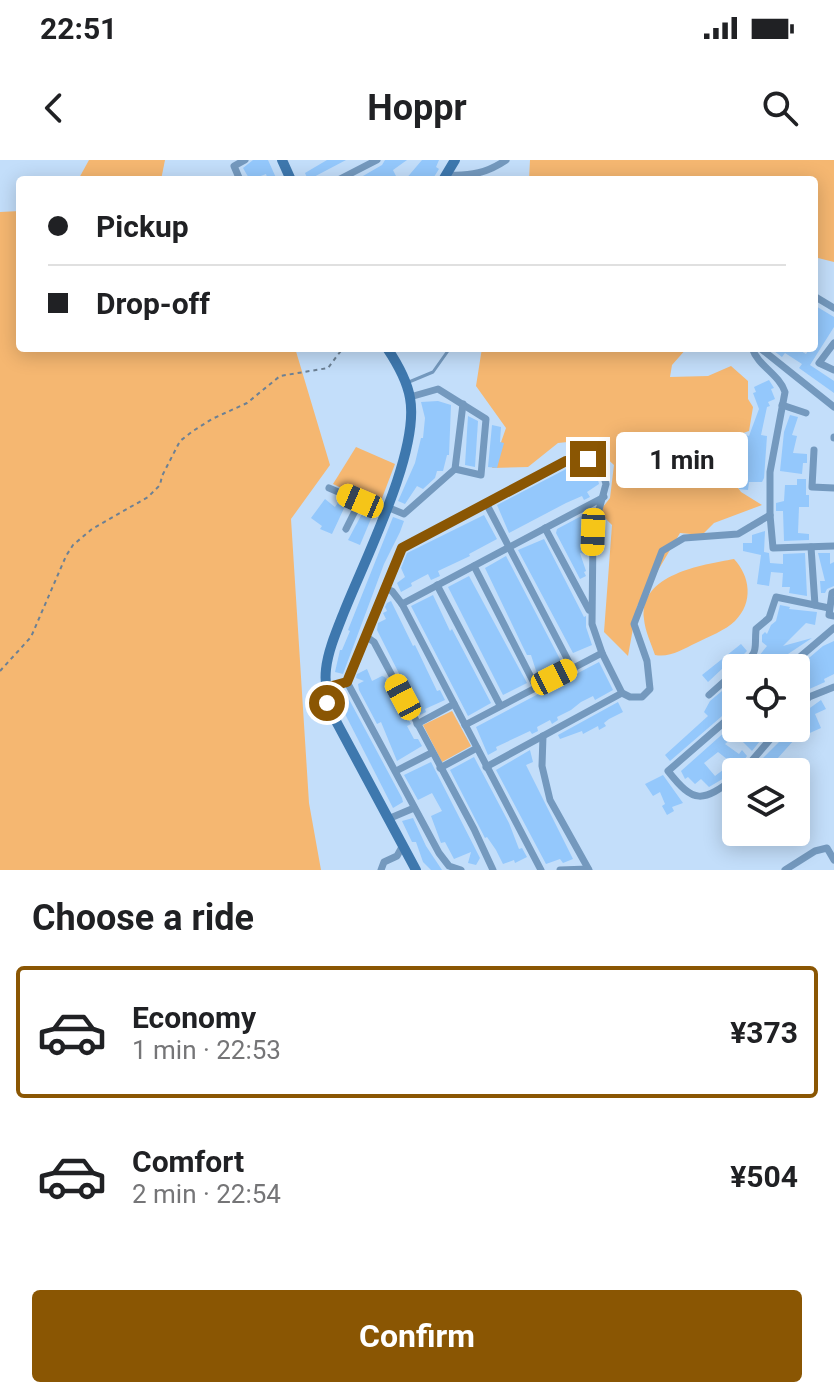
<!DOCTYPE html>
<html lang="en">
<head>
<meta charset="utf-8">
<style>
  body { margin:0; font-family:Roboto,sans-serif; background:#f2f2f2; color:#202124; height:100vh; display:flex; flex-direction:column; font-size:30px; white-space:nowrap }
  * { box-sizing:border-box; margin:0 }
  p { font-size:26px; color:#757577 }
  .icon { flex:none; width:44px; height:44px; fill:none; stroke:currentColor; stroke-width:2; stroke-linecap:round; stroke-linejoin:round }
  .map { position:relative; height:710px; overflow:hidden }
  .side { display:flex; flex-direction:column; background:#fff; flex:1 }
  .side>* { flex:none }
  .hud { position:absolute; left:16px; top:16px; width:802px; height:176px; border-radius:8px; box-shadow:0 4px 20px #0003; display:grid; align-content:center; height:176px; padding:0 32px; background:#fff }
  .buttons { position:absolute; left:722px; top:494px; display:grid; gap:16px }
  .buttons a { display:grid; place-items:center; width:88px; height:88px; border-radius:8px; background:#fff; box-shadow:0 4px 20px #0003; font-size:40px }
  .end { position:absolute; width:36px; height:36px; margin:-18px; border:10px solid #8a5603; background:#fff; box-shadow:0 0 0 4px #fff }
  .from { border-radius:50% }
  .bubble { position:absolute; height:56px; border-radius:8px; background:#fff; box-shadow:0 4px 20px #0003; font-size:26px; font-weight:700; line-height:56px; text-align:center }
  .car { position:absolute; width:24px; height:48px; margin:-24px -12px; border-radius:10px; box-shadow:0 0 6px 2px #0007; background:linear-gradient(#f5c518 24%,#345 0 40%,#f5c518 0 76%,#345 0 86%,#f5c518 0) }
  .hud b { display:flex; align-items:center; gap:28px; height:76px; font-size:30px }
  .hud b+b { border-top:2px solid #e0e0e0 }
  .hud i { width:20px; height:20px; background:#202124 }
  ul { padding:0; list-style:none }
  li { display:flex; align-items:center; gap:24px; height:132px; margin:0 16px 12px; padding:0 16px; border:4px solid transparent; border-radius:8px }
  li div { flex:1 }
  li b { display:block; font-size:30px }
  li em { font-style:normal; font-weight:700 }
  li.active { border-color:#8a5603 }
  li>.icon { width:72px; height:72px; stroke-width:1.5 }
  h2 { padding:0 32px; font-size:36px; line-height:96px }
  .cta { display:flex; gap:16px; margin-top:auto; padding:16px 32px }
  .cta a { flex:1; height:92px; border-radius:8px; background:#8a5603; color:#fff; font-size:32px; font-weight:700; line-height:92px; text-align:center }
  .status { display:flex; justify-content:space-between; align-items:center; height:56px; padding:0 40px; background:#fff; direction:ltr }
  .status svg { height:22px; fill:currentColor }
  header { display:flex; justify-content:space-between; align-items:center; height:104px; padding:0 32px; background:#fff; font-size:36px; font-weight:700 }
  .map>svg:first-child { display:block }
  .green { fill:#f5b771 }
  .building { fill:#94c8fc; fill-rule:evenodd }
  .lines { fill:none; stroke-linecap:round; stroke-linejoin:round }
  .path { stroke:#6c8094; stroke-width:2; stroke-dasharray:4 4; stroke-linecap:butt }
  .lane { stroke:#7499be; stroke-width:3 }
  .street { stroke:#7499be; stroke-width:7 }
  .secondary { stroke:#3e78ae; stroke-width:10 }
  .route { stroke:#8a5603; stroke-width:10 }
</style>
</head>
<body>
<div class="status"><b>22:51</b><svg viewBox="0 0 49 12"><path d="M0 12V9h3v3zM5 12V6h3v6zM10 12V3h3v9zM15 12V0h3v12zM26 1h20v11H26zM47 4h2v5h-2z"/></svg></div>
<header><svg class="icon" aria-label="back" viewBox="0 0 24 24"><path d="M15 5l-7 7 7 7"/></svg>Hoppr<svg class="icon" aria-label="search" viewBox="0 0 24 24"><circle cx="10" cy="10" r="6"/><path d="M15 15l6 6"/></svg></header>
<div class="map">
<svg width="834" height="710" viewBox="0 0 834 710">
  <rect width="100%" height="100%" fill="#c3defa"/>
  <g class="green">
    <polygon points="89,0 165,0 161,20 78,20"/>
    <polygon points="530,0 834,0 834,102 818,98 818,83 814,79 814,20 529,20"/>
    <polygon points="20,51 20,188 295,188 330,305 291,359 309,643 321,710 0,710 0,52"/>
    <polygon points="482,188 687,188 672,205 670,217 708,216 731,206 748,221 748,239 753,247 749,271 743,273 733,321 741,332 762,345 714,363 702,375 680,373 637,446 628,496 604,472 612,365 599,352 610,338 614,305 587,280 558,283 528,307 492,308 506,268 476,226"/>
    <polygon points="356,287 395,304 379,346 333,324"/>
    <path d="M734 399C750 416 754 442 735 461 726 470 708 477 696 483 683 489 670 498 655 495 651 483 645 471 644 459 639 414 702 405 734 399Z"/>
    <polygon points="452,551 471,586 442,602 423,565"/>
  </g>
  <g class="building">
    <polygon points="253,0 268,0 277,20 268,20 266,14 250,20 243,8"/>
    <polygon points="327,0 346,0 308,20 305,13"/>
    <polygon points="385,0 407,0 393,10 398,20 356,20 382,5"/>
    <polygon points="422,0 439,0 436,7 439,9 432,20 405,20"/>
    <polygon points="814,145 834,157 834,167 810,205 834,221 834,233 799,208 802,204 785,193 782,197 770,188 796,188 806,194 810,188 814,188"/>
    <polygon points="769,220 774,228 771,229 775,239 768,242 770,246 767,247 761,275 767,276 764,318 762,322 749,322 748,330 739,329 745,275 749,276 759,249 753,233 756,232 754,227"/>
    <polygon points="438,241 451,245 449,295 447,295 443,311 437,311 435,318 423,329 417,326 405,344 398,341 399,339 415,303 421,278 423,278 425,258 421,242"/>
    <polygon points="790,255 798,257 792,275 797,276 793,293 807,294 807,303 803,303 802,314 780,311 784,272"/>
    <polygon points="468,256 478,261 475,307 465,305"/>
    <polygon points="492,265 501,267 500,282 504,283 497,308 488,307"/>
    <polygon points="586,306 593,316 597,316 599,324 587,332 590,337 584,340 582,336 566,343 509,373 497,345 570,307 573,311"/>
    <polygon points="797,319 806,319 806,335 809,335 809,347 799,347 798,373 809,374 809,380 784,381 783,351 776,351 776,343 784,341 785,325 797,325"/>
    <polygon points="325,339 335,347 339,341 346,344 332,374 320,369 322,366 311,358"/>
    <polygon points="364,350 373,354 360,385 348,380"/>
    <polygon points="591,351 589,362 581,366 586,377 586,394 580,393 586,411 584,412 586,416 580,419 556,373 557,369"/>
    <polygon points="484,355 497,379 469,394 470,396 438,411 440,416 431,420 428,414 411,423 412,426 401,432 397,423 405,417 401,408 407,393"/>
    <polygon points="393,357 404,361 400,372 384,404 343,514 335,512 340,490 342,490 350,471 348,470"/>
    <polygon points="765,371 764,392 769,393 770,403 783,404 783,394 805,393 807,436 789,433 790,427 782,427 783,413 771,412 769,426 757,424 761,395 743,391 743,383 752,383 752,375"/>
    <polygon points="544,379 584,457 586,456 586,467 592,485 573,493 518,390"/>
    <polygon points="818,393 830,393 830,404 834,402 834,426 827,429 825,433 821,433 820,421 825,421"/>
    <polygon points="506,396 563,505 538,517 531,495 527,495 522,485 485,408"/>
    <polygon points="469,416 527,523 503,535 448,427"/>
    <polygon points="433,435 450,471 452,469 491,543 468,556 411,446"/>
    <polygon points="391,441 413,486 415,485 437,531 440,530 445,540 425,549 426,552 420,555 377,470 378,463 386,459 383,453 387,451 385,447 387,443"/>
    <polygon points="780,445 790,447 789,449 817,452 815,465 806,463 783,486 812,478 782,498 785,501 781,508 766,508 763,505 759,508 749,508 767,486 762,482 762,475 765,472 767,474 771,465 776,461"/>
    <polygon points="834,481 834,514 824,519 825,522 805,531 796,516 796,509 823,486"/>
    <polygon points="741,484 747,491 733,505 723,508 708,522 702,515"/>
    <polygon points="599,502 613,530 595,540 593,536 581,542 571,550 557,557 558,560 552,564 550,560 537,567 538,571 532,574 530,571 496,587 497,590 488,595 476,567"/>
    <polygon points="367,509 372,521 382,516 385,517 399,542 396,544 402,555 405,554 411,564 407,566 414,579 418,579 422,586 397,601 381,562 377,564 359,530 358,524 364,521 356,518 357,514"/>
    <polygon points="734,521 736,544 670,601 665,595 708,556 704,552 710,541"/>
    <polygon points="344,530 402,638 403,642 393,648 343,550 337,533"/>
    <polygon points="821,540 826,549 815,554 821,568 794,580 777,599 787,608 784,612 779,612 762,599 787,574 785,572 788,568 800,568 796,558"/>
    <polygon points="618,542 623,552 609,559 604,563 606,566 599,570 598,566 583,574 582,571 560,579 558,575"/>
    <path d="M736 562V568H745L760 581 752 591 736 575 725 584 739 594 742 590 747 596 736 611 709 627 701 619 695 624 688 617 685 619 681 611ZM718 592 732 603 715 616 704 603Z"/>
    <polygon points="530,590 533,602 526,605 573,699 563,703 560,699 546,704 496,610"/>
    <polygon points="474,597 509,663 519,689 522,688 527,697 515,703 514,700 503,704 496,690 487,677 485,678 450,610"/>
    <polygon points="431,602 480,698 476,705 468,703 471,692 454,699 445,682 441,683 431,656 442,651 432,633 418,640 404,615"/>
    <polygon points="663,615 683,643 672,647 674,651 667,655 662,646 665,644 660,632 653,636 645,624"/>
    <polygon points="413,658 426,686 442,710 431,710 423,702 416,682 412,682 402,661"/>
  </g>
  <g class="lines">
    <polyline class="path" points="0,511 31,477 66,396 73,385 92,369 148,337 160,325 162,316 180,281 193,271 212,259 247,243 280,216 328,208 343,188"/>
    <polyline class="lane" points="409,222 433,212 450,188"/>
    <g class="street">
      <path d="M448 15C471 16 487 13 506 0"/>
      <polyline points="240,20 234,6 245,0"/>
      <polyline points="338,20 377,0"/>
      <polyline points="814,136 834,148"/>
      <polyline points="834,183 819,203 834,210"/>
      <path d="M752 188C758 206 779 214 785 232L770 312V355L773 388 834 386"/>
      <polyline points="760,188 834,247"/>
      <polyline points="410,237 438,229 486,259 481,315 455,309"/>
      <polyline points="782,245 806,253"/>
      <polyline points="834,277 834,278"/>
      <polyline points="814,290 812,327 834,328"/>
      <polyline points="329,328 385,352"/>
      <polyline points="486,343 572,508"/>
      <polyline points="387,347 404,354 455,309 463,244"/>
      <polyline points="545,368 589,450"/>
      <polyline points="346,369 360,341"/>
      <polyline points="811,387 815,445"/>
      <polyline points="474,406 536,527"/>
      <polyline points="437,425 500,545"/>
      <polyline points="386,429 392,431 402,444 541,710"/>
      <polyline points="834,432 832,433 829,455 834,456"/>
      <polyline points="402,444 604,337"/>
      <polyline points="367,477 374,482 474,669 493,710"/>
      <path d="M739 508C760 489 754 494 756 469L769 458 776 437 829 448"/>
      <polyline points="787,508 834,468"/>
      <polyline points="347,522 439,693 449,706 461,710"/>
      <polyline points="325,528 347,522 402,388 566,301 588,299 602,311 606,324 593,372 592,464 602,493 622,533 630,537 642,537 650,529 647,501 634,464 662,391 684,378 738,374 770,355"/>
      <polyline points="709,535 736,511"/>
      <polyline points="796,551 809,537 834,527"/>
      <path d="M736 552 668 611C694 644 702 643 736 617"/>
      <polyline points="417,564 454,544"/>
      <polyline points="465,565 602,493"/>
      <polyline points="543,576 542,606 550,640 589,710"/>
      <polyline points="486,607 622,533"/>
      <polyline points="440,608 477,588"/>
      <polyline points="396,611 431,593"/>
      <polyline points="742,612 780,568"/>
      <polyline points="388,659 414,648"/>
      <polyline points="381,710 384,702 397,696 402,687"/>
      <polyline points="560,710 588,709"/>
      <polyline points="785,710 815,691 827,688 834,700"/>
    </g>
    <g class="secondary">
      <polyline points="282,0 291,20"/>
      <polyline points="443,20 455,0"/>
      <path d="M387 188C397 203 407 220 410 238 420 291 365 399 344 452 327 495 316 519 337 563L416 710"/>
    </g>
  </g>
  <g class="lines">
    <polyline class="route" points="327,543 325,528 347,522 402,388 566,301 588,299"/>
  </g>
</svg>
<div class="buttons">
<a><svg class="icon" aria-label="locate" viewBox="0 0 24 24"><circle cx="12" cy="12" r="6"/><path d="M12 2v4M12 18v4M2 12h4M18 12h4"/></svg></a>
<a><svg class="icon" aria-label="layers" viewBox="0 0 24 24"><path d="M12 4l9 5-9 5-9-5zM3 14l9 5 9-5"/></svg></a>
</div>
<i class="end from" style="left:327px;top:543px"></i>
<i class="end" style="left:588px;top:299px"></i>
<div class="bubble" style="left:616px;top:272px;width:132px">1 min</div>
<i class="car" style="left:360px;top:341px;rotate:293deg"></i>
<i class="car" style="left:593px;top:372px;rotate:182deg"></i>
<i class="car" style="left:554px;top:517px;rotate:63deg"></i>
<i class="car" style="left:403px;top:537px;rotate:332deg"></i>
<div class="hud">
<b><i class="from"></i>Pickup</b>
<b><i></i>Drop-off</b>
</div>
</div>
<section class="side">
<h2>Choose a ride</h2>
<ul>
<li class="active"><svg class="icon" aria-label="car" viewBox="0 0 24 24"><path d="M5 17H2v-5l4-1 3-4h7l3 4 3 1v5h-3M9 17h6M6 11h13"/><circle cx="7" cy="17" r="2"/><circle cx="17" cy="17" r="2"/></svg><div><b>Economy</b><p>1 min · 22:53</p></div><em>¥373</em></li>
<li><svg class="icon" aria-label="car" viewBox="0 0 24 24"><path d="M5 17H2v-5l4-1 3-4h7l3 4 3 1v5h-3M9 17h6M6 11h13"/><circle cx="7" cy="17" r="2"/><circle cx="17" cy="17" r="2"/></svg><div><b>Comfort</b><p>2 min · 22:54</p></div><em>¥504</em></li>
</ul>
<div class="cta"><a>Confirm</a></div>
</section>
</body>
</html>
